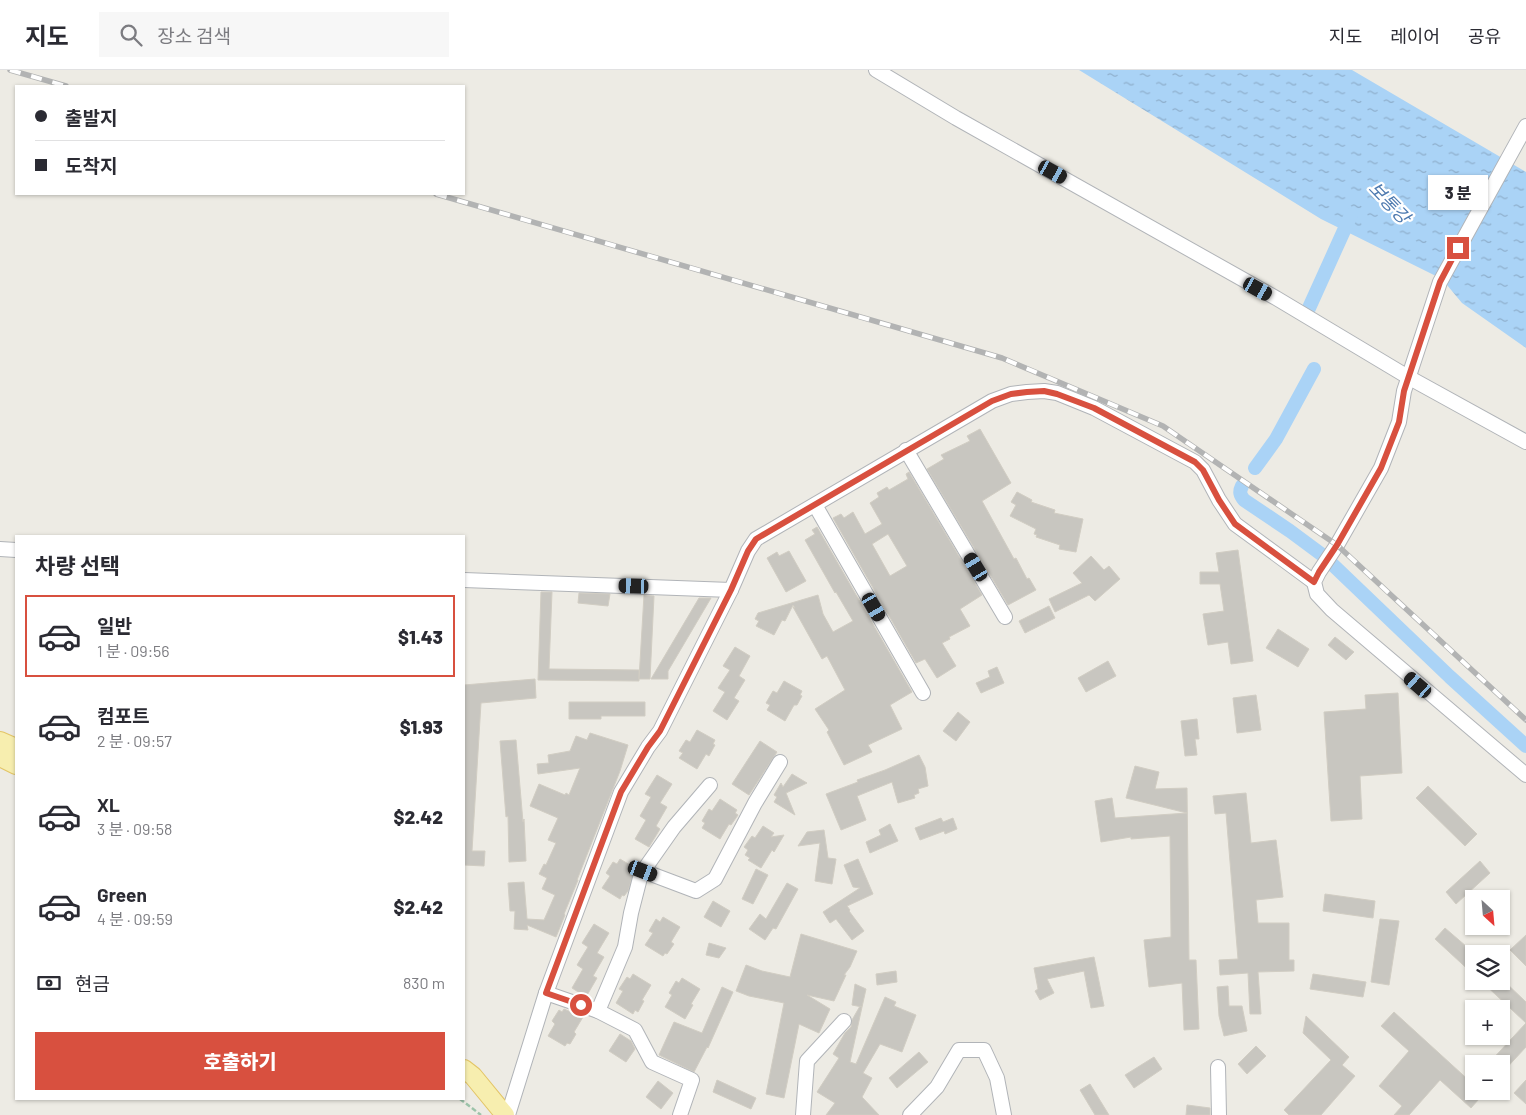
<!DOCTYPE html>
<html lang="ko">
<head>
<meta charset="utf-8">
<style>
  body { margin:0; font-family:Barlow,"Noto Sans KR",sans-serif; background:#f7f7f7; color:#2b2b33; height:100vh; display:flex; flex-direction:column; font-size:19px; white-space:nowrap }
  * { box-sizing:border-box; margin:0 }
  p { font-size:16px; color:#7c7c81 }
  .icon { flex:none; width:28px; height:28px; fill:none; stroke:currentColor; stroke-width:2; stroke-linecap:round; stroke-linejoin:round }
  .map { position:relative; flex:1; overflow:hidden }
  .side { position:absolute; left:15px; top:465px; width:450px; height:565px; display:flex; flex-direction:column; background:#fff; border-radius:0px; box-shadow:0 1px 4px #0004 }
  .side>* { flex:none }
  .guide { position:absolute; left:15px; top:15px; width:450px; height:110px; border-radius:0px; box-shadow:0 1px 4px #0004; display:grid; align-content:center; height:110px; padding:0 20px; background:#fff }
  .needle { width:32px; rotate:154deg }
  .controls { position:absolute; left:1465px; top:820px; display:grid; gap:10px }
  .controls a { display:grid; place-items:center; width:45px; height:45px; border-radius:0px; background:#fff; box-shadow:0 1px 4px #0004; font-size:25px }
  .end { position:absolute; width:22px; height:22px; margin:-11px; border:6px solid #d8503f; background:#fff; box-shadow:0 0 0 2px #fff }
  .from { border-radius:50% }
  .bubble { position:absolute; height:35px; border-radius:0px; background:#fff; box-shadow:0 1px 4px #0004; font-size:16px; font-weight:800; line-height:35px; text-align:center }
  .car { position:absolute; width:15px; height:30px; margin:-15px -8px; border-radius:6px; box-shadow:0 0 4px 1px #0007; background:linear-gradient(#222 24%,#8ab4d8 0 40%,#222 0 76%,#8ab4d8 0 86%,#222 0) }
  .guide b { display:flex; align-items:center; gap:18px; height:48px; font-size:19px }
  .guide b+b { border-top:1px solid #e1e1e2 }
  .guide i { width:12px; height:12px; background:#2b2b33 }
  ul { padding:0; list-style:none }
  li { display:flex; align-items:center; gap:15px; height:82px; margin:0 10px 8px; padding:0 10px; border:2px solid transparent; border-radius:0px }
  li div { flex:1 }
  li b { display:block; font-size:19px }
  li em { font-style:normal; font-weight:800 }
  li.current { border-color:#d8503f }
  li>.icon { width:45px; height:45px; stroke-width:1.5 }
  h2 { padding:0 20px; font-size:22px; line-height:60px }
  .pay { display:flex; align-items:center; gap:12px; height:55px; padding:0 20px; font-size:19px }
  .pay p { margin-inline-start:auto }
  .button { display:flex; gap:10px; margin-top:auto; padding:10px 20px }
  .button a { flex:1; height:58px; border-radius:0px; background:#d8503f; color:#fff; font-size:20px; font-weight:800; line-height:58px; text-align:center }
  header { display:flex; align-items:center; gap:30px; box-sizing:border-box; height:70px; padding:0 25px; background:#fff; border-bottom:1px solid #e1e1e2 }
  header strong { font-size:24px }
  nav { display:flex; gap:28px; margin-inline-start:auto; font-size:18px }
  .search { width:350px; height:45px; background:#f7f7f7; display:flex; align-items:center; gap:12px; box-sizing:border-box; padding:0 18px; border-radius:0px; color:#7c7c81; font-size:19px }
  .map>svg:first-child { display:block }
  .water { fill:url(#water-ripples) }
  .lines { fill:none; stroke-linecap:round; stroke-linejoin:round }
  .canal { stroke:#aad3f6; stroke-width:14 }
  .building { fill:#c8c6c0; stroke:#d1cdc3; fill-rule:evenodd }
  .minor-casing { stroke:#b1b4b8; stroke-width:16 }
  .major-casing { stroke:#e3c566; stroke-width:20 }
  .path { stroke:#9cc3a9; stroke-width:2.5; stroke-dasharray:5 2.5; stroke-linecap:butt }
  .minor { stroke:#fff; stroke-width:14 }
  .major { stroke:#f7eeaf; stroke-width:18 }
  .rail-casing { stroke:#b2b3b3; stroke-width:5.5 }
  .rail { stroke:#fff; stroke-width:4; stroke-dasharray:11; stroke-linecap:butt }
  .route { stroke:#d8503f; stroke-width:6 }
  .labels { text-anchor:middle; stroke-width:4.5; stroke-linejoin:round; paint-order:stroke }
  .water-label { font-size:18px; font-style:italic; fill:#4c79af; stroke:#fff }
</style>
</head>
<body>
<header>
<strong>지도</strong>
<div class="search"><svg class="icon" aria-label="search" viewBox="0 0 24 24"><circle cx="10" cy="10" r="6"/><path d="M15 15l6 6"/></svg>장소 검색</div>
<nav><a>지도</a><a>레이어</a><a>공유</a></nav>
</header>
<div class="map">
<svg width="1526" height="1045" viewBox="0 0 1526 1045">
  <defs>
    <pattern id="water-ripples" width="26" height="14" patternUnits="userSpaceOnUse" patternTransform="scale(1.25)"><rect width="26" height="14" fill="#aad3f6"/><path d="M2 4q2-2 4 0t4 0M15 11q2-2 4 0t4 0" fill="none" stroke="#8eaecb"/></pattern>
  </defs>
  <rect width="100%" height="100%" fill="#edebe4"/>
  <polygon class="water" points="1079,0 1352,0 1526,102 1526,278 1462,233 1442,209 1321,149"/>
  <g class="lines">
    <g class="canal">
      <polyline points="1309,238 1351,145"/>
      <polyline points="1255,398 1276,369 1314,299"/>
      <path d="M1242 416C1239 422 1240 425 1244 430L1290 461 1321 484"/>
      <polyline points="1332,494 1450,607 1526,676"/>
    </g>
  </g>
  <g class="building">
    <polygon points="980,359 1011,413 982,431 1014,489 1016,488 1027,509 1029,508 1036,520 1008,535 927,399 944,389 941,385 970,371 967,366"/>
    <path d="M909 402 982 525 960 539 970 556 949 567 950 569 942 573 956 596 937 608 925 589 916 593 833 448 841 444 844 448 853 442 865 464 882 454 870 433 879 427 877 423 887 417 889 420 908 409 906 404ZM888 464 907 496 890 506 872 474Z"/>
    <polygon points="1017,422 1032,430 1031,432 1055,440 1054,443 1083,449 1076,482 1059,479 1060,475 1036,467 1037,465 1034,464 1036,459 1010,446 1016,435 1011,432"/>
    <polygon points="817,457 912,622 890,635 902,659 868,675 872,682 844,695 827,662 829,660 815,639 845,620 827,586 822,589 793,537 795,538 793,535 785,551 782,550 774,565 756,556 759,551 755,549 758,543 818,525 823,544 833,562 853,551 836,522 835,523 805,470 815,464 812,460"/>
    <polygon points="1238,480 1253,591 1231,594 1228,572 1208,575 1203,544 1224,541 1220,514 1200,514 1200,502 1219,502 1216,483"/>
    <polygon points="789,481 806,511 786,522 767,488 777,482 779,486"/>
    <polygon points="1091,486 1104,500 1109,496 1120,509 1095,531 1089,525 1055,542 1049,529 1082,513 1073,503"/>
    <polygon points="541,522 552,522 549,599 639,600 639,611 538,610"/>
    <polygon points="579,523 610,524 608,536 578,533"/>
    <polygon points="644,525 654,526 650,609 639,609"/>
    <polygon points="699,528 711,528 668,601 668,609 651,609"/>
    <polygon points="1049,536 1055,548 1025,563 1019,551"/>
    <polygon points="1278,559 1309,579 1298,597 1266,578"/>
    <polygon points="1335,567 1354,582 1346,590 1328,575"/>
    <polygon points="735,577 750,586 739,606 745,610 734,628 739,631 727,650 713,641 725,622 718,618 730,600 723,596"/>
    <polygon points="1108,591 1116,606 1086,622 1078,608"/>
    <polygon points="997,597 1004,613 981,623 976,613 990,607 988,601"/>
    <polygon points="535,609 536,628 481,633 472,781 485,781 484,796 464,795 464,615"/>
    <polygon points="784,611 802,621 800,625 802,626 797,635 794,635 785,651 767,640 770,635 766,633 773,621 777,623"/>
    <polygon points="1398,623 1402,703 1360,706 1362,749 1331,751 1324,642 1366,639 1365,625"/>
    <polygon points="1256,625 1261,660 1237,663 1233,628"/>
    <polygon points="569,632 645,632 645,646 601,646 601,649 569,649"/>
    <polygon points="958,642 970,652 956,671 943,661"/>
    <polygon points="1197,649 1199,669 1195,669 1197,685 1185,686 1181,651"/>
    <polygon points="697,660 715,670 713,674 715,675 709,686 706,684 697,699 679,688 683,683 679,681 686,670 690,672"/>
    <polygon points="590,663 628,675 620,701 577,810 578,810 564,844 565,845 556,867 527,855 528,860 514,859 515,841 510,841 508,813 524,812 527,849 544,850 555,825 542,819 547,808 539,804 544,794 546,795 556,773 548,770 558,748 530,736 539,714 565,725 566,723 569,725 580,698 538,704 537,694 549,693 548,685 570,681 576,666 587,670"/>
    <polygon points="516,670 523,752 524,749 526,791 509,792 508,746 506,747 500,671"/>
    <polygon points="760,671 777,682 749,725 732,714"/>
    <polygon points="919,685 925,697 928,716 918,719 919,723 914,725 915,728 898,733 892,712 857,726 866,750 841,760 826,724 858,712 857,710 885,700"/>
    <polygon points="1135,696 1159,702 1155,719 1187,718 1189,890 1196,890 1199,959 1184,960 1182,913 1149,917 1144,870 1171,867 1170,766 1131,769 1131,767 1101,772 1095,731 1112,728 1115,748 1187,743 1126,728"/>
    <polygon points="792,704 807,713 786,723 795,745 774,732 777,727 774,725 781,713 783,717"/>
    <polygon points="657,705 672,714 660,733 667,737 656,756 660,759 649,777 635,769 646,750 640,746 651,727 645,724"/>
    <polygon points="1428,716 1477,764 1465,776 1416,728"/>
    <polygon points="1246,723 1251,773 1276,770 1283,827 1256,830 1258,853 1289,853 1289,890 1294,890 1294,901 1258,902 1261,944 1250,944 1248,903 1220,905 1219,890 1238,889 1226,743 1215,744 1213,726"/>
    <polygon points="720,729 737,740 735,743 738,745 731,755 729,754 720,769 702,758 705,753 702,751 709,739 712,741"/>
    <polygon points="941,748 943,752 953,748 957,759 945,764 944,761 920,770 915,758"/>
    <polygon points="890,754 898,771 870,783 866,772 881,765 879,760"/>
    <polygon points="763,756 774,763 771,767 784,765 774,782 772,780 761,798 748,790 750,788 745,785 748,780 744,777 752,766 755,768"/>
    <polygon points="824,760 828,788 836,789 832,814 815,811 820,773 798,776 807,762"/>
    <polygon points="620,789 635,798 628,821 624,826 622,825 620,829 602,818 610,806 606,803 613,792 617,794"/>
    <polygon points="858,789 873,824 847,836 850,840 849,841 864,861 852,870 836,849 830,853 823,842 860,818 853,817 844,795"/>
    <polygon points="1480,791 1490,803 1456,834 1446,822"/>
    <polygon points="756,799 768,805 753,834 742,829"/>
    <polygon points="787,813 798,819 776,859 773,858 765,870 749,859 760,844 766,849"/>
    <polygon points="1325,824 1375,831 1373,848 1323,841"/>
    <polygon points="713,831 730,841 721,857 704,847"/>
    <polygon points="663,847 680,857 671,872 674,874 667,884 665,883 663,886 645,875 653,863 649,861 656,849 660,852"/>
    <polygon points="1380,849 1399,851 1389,915 1371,912"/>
    <polygon points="594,854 609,863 597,883 604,887 593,906 597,908 586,927 572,918 583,899 577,895 588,877 582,873"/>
    <polygon points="1445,858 1474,883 1474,905 1435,869"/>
    <polygon points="801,864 857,881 850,897 844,905 846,905 834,931 807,925 830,939 819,963 799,954 784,1028 766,1024 784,933 749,926 736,921 746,895 762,901 790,907"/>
    <polygon points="1526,865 1526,896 1510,880"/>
    <polygon points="709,873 726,878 719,888 706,885"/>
    <polygon points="1094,887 1104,936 1091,938 1084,901 1047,909 1054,923 1040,930 1035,921 1038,919 1034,898"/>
    <polygon points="896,901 897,912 877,915 876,904"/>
    <polygon points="633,904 651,915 642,930 644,931 638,942 635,940 633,944 616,933 623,921 619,919 627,907 630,909"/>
    <polygon points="1313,904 1366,912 1363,927 1310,919"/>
    <polygon points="682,908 700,919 691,934 693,935 685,949 665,937 672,925 669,923 676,911 679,913"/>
    <polygon points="1481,911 1504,911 1526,932 1526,977 1501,1004 1501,994 1488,994 1526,953"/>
    <polygon points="855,914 866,919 862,937 852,935"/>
    <polygon points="1228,916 1229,936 1242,936 1247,961 1224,966 1219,946 1217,917"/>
    <polygon points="722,917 733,922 708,978 707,977 694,1002 659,985 674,952 702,963"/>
    <polygon points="885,927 896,932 894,936 916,945 902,982 880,974 863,1003 872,1008 862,1027 879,1045 826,1045 835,1033 817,1022 839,988 833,984 845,963 851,957 852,950 860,936 862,937 850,992 856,994"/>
    <polygon points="564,939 583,947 574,962 576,964 570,974 567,973 565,976 548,966 555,954 552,951 559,940 562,942"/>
    <polygon points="1394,942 1474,1015 1474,1021 1486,1021 1471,1038 1440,1010 1409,1045 1394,1045 1402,1036 1379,1016 1409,981 1381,956"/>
    <polygon points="1306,946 1349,987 1342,995 1355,1006 1321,1045 1289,1045 1284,1040 1331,990 1303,963"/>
    <polygon points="620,964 631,971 635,979 626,992 609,981"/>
    <polygon points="1256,976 1266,986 1247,1004 1238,994"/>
    <polygon points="919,982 928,992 897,1018 889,1008"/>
    <polygon points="1154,987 1162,999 1134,1018 1125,1005"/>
    <polygon points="717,1010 756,1028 751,1039 713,1022"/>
    <polygon points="1526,1010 1526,1034 1514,1023"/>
    <polygon points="658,1011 673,1023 661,1039 646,1027"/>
    <polygon points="1090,1014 1109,1045 1095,1045 1080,1020"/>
    <polygon points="1187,1035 1210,1038 1210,1045 1186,1045"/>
  </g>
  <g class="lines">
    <g class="minor-casing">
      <g id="minor">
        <polyline points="876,0 956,48 1276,228 1408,307 1526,372"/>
        <polyline points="1526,56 1440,212 1404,321 1399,352 1381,398 1337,475 1319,502 1314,512 1317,524 1332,540 1526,705"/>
        <polyline points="906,380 1005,547"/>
        <polyline points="815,435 923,623"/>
        <polyline points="0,479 16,480"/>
        <polyline points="464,510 731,520"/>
        <polyline points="643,801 696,821 715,809 755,733 780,692"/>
        <polyline points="546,923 598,941 625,877 631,843 641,804 674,757 710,715"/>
        <polyline points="598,941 635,960 652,992 692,1010 680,1045"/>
        <polyline points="1218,997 1219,1045"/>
        <polyline points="508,1045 546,923 621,722 648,677 660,661 731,520 748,481 756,469 992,331 1011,324 1027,322 1044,321 1057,323 1094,338 1195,392 1203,400 1219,430 1235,454 1314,512"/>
        <polyline points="803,1045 807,991 844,951"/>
        <polyline points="910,1045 937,1017 959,980 984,980 997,1008 1004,1045"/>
      </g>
    </g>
    <g class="major-casing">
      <g id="major">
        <polyline points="0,671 16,678"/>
        <polyline points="0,687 16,695"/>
        <polyline points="464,999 473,1006 505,1045"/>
      </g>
    </g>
    <polyline class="path" points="460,1029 481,1045"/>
    <use href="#minor" class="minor"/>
    <use href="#major" class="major"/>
    <g class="rail-casing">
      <g id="rail">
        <polyline points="10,0 66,16"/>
        <polyline points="436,124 1002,288 1163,356 1337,475 1526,650"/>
      </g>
    </g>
    <use href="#rail" class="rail"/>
  </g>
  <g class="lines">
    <polyline class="route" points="581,935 546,923 621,722 648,677 660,661 731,520 748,481 756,469 992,331 1011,324 1027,322 1044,321 1057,324 1094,338 1195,392 1203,400 1219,430 1235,454 1314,512 1319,502 1337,475 1381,398 1399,352 1404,321 1440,212 1458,178"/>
  </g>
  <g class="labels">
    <g class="water-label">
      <text transform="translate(1389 133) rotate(46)" y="6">보통강</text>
    </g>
  </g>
</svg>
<div class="controls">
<a><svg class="needle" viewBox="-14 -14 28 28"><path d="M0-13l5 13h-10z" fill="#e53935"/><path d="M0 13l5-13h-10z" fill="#7c7c81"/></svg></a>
<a><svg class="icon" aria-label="layers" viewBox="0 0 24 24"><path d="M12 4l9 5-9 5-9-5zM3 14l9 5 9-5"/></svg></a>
<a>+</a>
<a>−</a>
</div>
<i class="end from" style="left:581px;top:935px"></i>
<i class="end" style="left:1458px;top:178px"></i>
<div class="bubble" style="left:1428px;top:105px;width:60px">3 분</div>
<i class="car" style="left:1053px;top:102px;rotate:119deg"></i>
<i class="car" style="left:1258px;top:219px;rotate:119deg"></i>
<i class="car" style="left:976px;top:497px;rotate:329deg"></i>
<i class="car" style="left:634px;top:516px;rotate:272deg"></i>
<i class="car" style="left:874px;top:537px;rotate:150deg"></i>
<i class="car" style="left:1418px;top:615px;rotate:311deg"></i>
<i class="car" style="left:643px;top:801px;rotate:111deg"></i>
<div class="guide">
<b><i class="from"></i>출발지</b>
<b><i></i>도착지</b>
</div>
<section class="side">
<h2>차량 선택</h2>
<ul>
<li class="current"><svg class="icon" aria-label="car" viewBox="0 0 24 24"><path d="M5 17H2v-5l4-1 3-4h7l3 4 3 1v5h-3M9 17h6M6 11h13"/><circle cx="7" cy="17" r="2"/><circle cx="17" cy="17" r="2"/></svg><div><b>일반</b><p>1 분 · 09:56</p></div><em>$1.43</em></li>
<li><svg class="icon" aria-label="car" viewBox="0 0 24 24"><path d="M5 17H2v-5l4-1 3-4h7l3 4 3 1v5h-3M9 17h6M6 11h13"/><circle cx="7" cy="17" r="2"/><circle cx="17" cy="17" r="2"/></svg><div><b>컴포트</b><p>2 분 · 09:57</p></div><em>$1.93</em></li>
<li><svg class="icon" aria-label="car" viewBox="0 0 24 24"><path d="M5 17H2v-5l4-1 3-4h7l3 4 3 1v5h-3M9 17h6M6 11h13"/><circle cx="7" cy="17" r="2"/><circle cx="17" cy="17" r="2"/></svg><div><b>XL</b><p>3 분 · 09:58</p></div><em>$2.42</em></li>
<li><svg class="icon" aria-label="car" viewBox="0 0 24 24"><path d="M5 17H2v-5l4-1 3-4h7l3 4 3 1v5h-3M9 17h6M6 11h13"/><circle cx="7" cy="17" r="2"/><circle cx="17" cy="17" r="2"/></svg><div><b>Green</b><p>4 분 · 09:59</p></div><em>$2.42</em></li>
</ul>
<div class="pay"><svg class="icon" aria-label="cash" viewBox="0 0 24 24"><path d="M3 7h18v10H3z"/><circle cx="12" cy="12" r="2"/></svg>현금<p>830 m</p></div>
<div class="button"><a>호출하기</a></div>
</section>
</div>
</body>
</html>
